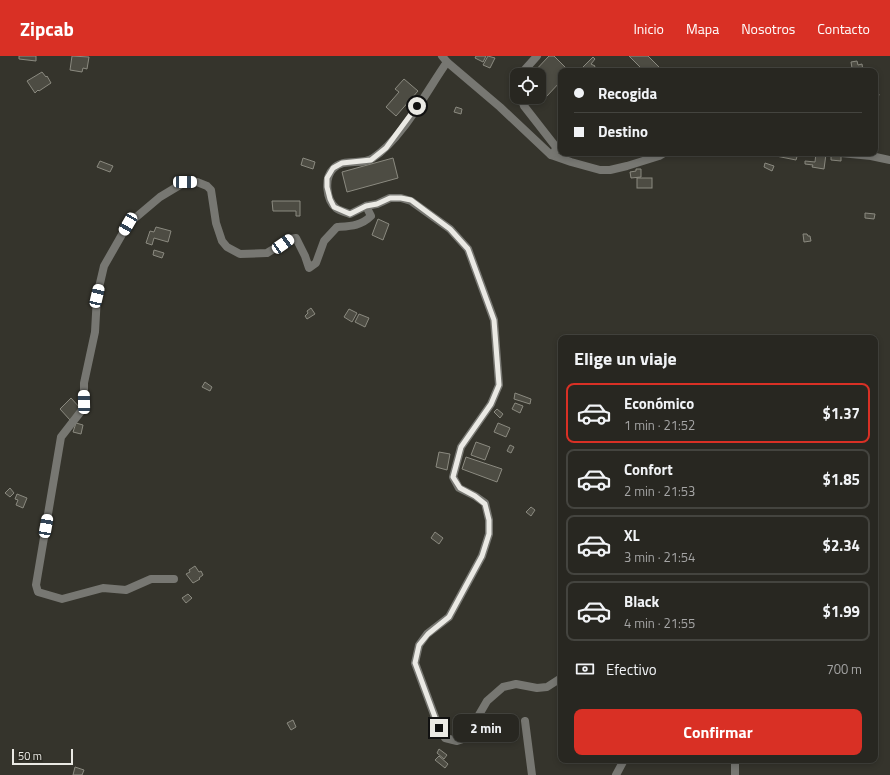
<!DOCTYPE html>
<html lang="es">
<head>
<meta charset="utf-8">
<style>
  body { margin:0; font-family:"Titillium Web",sans-serif; background:#302f2a; color:#f1f3f6; height:100vh; display:flex; flex-direction:column; font-size:15px; white-space:nowrap }
  * { box-sizing:border-box; margin:0 }
  p { font-size:13px; color:#a5a5a5 }
  .icon { flex:none; width:22px; height:22px; fill:none; stroke:currentColor; stroke-width:2; stroke-linecap:round; stroke-linejoin:round }
  .map { position:relative; flex:1; overflow:hidden }
  .side { position:absolute; left:558px; top:279px; width:320px; height:428px; display:flex; flex-direction:column; background:#282721; border-radius:8px; box-shadow:0 2px 6px #0003,0 0 0 1px #44443f }
  .side>* { flex:none }
  .guide { position:absolute; left:558px; top:12px; width:320px; height:88px; border-radius:8px; box-shadow:0 2px 6px #0003,0 0 0 1px #44443f; display:grid; align-content:center; height:88px; padding:0 16px; background:#282721 }
  .tools { position:absolute; left:510px; top:12px; display:grid; gap:8px }
  .tools a { display:grid; place-items:center; width:36px; height:36px; border-radius:8px; background:#282721; box-shadow:0 2px 6px #0003,0 0 0 1px #44443f; font-size:20px }
  .scale { position:absolute; left:12px; bottom:10px; width:61px; box-sizing:border-box; padding-left:4px; border:2px solid #eae9e4; border-top:0; font-size:11px; line-height:14px; white-space:nowrap; color:#eae9e4; -webkit-text-stroke:3px #2b2a22; paint-order:stroke }
  .end { position:absolute; width:18px; height:18px; margin:-9px; border:5px solid #eae9e4; background:#111; box-shadow:0 0 0 2px #111 }
  .from { border-radius:50% }
  .bubble { position:absolute; height:28px; border-radius:8px; background:#282721; box-shadow:0 2px 6px #0003,0 0 0 1px #44443f; font-size:13px; font-weight:700; line-height:28px; text-align:center }
  .car { position:absolute; width:12px; height:24px; margin:-12px -6px; border-radius:5px; box-shadow:0 0 3px 1px #0007; background:linear-gradient(#fff 24%,#345 0 40%,#fff 0 76%,#345 0 86%,#fff 0) }
  .guide b { display:flex; align-items:center; gap:14px; height:38px; font-size:15px }
  .guide b+b { border-top:1px solid #44443f }
  .guide i { width:10px; height:10px; background:#f1f3f6 }
  ul { padding:0; list-style:none }
  li { display:flex; align-items:center; gap:12px; height:60px; margin:0 8px 6px; padding:0 8px; border:2px solid #44443f; border-radius:8px }
  li div { flex:1 }
  li b { display:block; font-size:15px }
  li em { font-style:normal; font-weight:700 }
  li.current { border-color:#d93025 }
  li>.icon { width:36px; height:36px; stroke-width:1.5 }
  h2 { padding:0 16px; font-size:18px; line-height:48px }
  .pay { display:flex; align-items:center; gap:10px; height:44px; padding:0 16px; font-size:15px }
  .pay p { margin-inline-start:auto }
  .cta { display:flex; gap:8px; margin-top:auto; padding:8px 16px }
  .cta a { flex:1; height:46px; border-radius:8px; background:#d93025; color:#fff; font-size:16px; font-weight:700; line-height:46px; text-align:center }
  header { display:flex; align-items:center; gap:24px; box-sizing:border-box; height:56px; padding:0 20px; background:#d93025; color:#fff }
  header strong { font-size:19px }
  nav { display:flex; gap:22px; margin-inline-start:auto; font-size:14px }
  .map>svg:first-child { display:block }
  .building { fill:#4d4c43; stroke:#8b8a80 }
  .lines { fill:none; stroke-linecap:round; stroke-linejoin:round }
  .street { stroke:#777772; stroke-width:8 }
  .route { stroke:#eae9e4; stroke-width:5 }
</style>
</head>
<body>
<header>
<strong>Zipcab</strong>
<nav><a>Inicio</a><a>Mapa</a><a>Nosotros</a><a>Contacto</a></nav>
</header>
<div class="map">
<svg width="890" height="719" viewBox="0 0 890 719">
  <rect width="100%" height="100%" fill="#35342c"/>
  <g class="building">
    <polygon points="19,0 36,0 36,5 19,3"/>
    <polygon points="72,0 89,1 87,13 83,12 82,16 70,14"/>
    <polygon points="476,0 486,0 483,6 475,2"/>
    <polygon points="488,0 495,2 490,12 483,9"/>
    <polygon points="549,0 554,0 569,15 561,15 561,25 546,41 539,34 539,19 531,19"/>
    <polygon points="629,0 648,0 662,14 660,15 644,15"/>
    <polygon points="593,1 595,3 591,8 595,10 593,15 579,15"/>
    <polygon points="857,5 858,9 862,8 863,15 849,15 849,12 852,12 851,6"/>
    <polygon points="42,16 46,21 47,20 51,27 39,35 38,34 35,37 27,25"/>
    <polygon points="404,23 418,35 396,60 386,51 399,36 395,33"/>
    <polygon points="875,38 879,38 876,51 875,51"/>
    <polygon points="456,51 462,53 461,58 454,56"/>
    <polygon points="777,97 798,97 796,104 776,100"/>
    <polygon points="816,97 826,98 824,113 812,111 813,109 805,108 805,105 815,106"/>
    <polygon points="831,98 841,99 841,105 831,104"/>
    <polygon points="303,102 315,106 313,113 301,109"/>
    <polygon points="393,102 398,122 347,136 342,116"/>
    <polygon points="100,105 113,110 110,116 97,111"/>
    <polygon points="765,107 774,110 772,115 764,111"/>
    <polygon points="636,113 641,113 641,121 631,122 630,116 636,115"/>
    <rect x="637" y="122" width="15" height="10"/>
    <polygon points="272,145 300,145 300,160 296,160 296,155 273,155"/>
    <polygon points="865,157 875,158 874,163 865,162"/>
    <polygon points="378,163 389,168 383,184 372,179"/>
    <polygon points="156,171 171,175 168,186 154,182 152,189 146,187 150,175 154,176"/>
    <polygon points="803,178 807,178 808,180 810,180 811,185 804,186"/>
    <polygon points="154,194 164,197 162,202 153,199"/>
    <polygon points="311,252 315,258 307,263 305,260 308,257 307,255"/>
    <polygon points="349,253 357,257 352,266 344,261"/>
    <polygon points="359,258 369,262 365,271 355,266"/>
    <polygon points="205,326 212,331 210,335 202,331"/>
    <polygon points="515,337 531,343 530,348 514,343"/>
    <polygon points="71,342 81,353 70,364 60,353"/>
    <polygon points="515,347 523,350 520,357 512,353"/>
    <polygon points="497,353 503,358 500,362 494,356"/>
    <polygon points="76,367 83,369 81,378 73,376"/>
    <polygon points="498,367 510,372 506,381 494,376"/>
    <polygon points="476,386 490,391 485,404 471,399"/>
    <polygon points="510,389 514,391 511,397 507,395"/>
    <polygon points="439,396 450,398 447,414 436,411"/>
    <polygon points="466,401 502,413 497,426 462,413"/>
    <polygon points="10,432 14,437 10,441 5,437"/>
    <polygon points="17,438 27,442 23,452 16,449 18,444 15,443"/>
    <polygon points="531,451 535,454 531,460 526,456"/>
    <polygon points="435,476 443,482 439,488 431,482"/>
    <polygon points="195,510 199,516 201,515 203,519 199,522 200,523 193,527 186,518 190,516 189,514"/>
    <polygon points="188,538 192,542 186,547 182,542"/>
    <polygon points="293,664 296,671 291,674 287,667"/>
    <polygon points="439,693 447,699 444,703 437,697"/>
    <polygon points="439,700 448,708 445,712 435,704"/>
    <polygon points="75,711 84,714 82,719 73,719"/>
  </g>
  <g class="lines">
    <g class="street">
      <polyline points="442,0 447,6 500,51 551,99 571,106 600,114 610,114 627,110 659,100 664,97"/>
      <path d="M447 6C426 36 402 83 373 102 362 110 343 101 333 113 324 122 326 144 336 152 340 155 345 156 350 158L366 150 377 148 390 142H401L411 145 450 173 468 193 494 264 499 329 491 348 461 391 453 421 459 432 475 440 485 447 489 464V478L482 500 449 561 427 578 419 589 415 607 439 672 445 682 457 685 463 683 469 676 487 645 503 631 516 628 537 632 547 631 561 622"/>
      <polyline points="520,19 537,0"/>
      <polyline points="521,41 524,50 556,91 555,95 551,99"/>
      <polyline points="841,97 871,100 890,104"/>
      <path d="M174 523H151L126 534 103 532 62 543 38 536 36 529 61 381 82 354 84 346V327L95 276 97 240 104 210 128 168 160 141 185 126H197L207 130 211 134 216 167 222 185 227 191 240 198 267 197 290 183 296 182 305 200 309 212 316 207 324 185 337 171C350 170 361 170 371 160L366 150"/>
      <polyline points="525,665 532,719"/>
      <polyline points="735,704 735,719"/>
      <polyline points="616,719 624,704"/>
    </g>
  </g>
  <g class="lines">
    <polyline class="route" points="417,50 386,92 371,104 342,107 333,112 327,122 327,131 330,143 334,151 350,158 366,150 377,148 390,142 401,142 411,144 450,173 468,193 494,264 499,329 491,348 461,391 453,421 460,432 475,440 485,448 489,464 489,478 482,500 449,561 428,578 419,589 415,607 439,672"/>
  </g>
</svg>
<div class="tools">
<a><svg class="icon" aria-label="locate" viewBox="0 0 24 24"><circle cx="12" cy="12" r="6"/><path d="M12 2v4M12 18v4M2 12h4M18 12h4"/></svg></a>
</div>
<div class="scale">50 m</div>
<i class="end from" style="left:417px;top:50px"></i>
<i class="end" style="left:439px;top:672px"></i>
<div class="bubble" style="left:453px;top:658px;width:66px">2 min</div>
<i class="car" style="left:185px;top:126px;rotate:90deg"></i>
<i class="car" style="left:128px;top:168px;rotate:210deg"></i>
<i class="car" style="left:283px;top:188px;rotate:55deg"></i>
<i class="car" style="left:97px;top:240px;rotate:13deg"></i>
<i class="car" style="left:84px;top:346px;rotate:359deg"></i>
<i class="car" style="left:46px;top:470px;rotate:10deg"></i>
<div class="guide">
<b><i class="from"></i>Recogida</b>
<b><i></i>Destino</b>
</div>
<section class="side">
<h2>Elige un viaje</h2>
<ul>
<li class="current"><svg class="icon" aria-label="car" viewBox="0 0 24 24"><path d="M5 17H2v-5l4-1 3-4h7l3 4 3 1v5h-3M9 17h6M6 11h13"/><circle cx="7" cy="17" r="2"/><circle cx="17" cy="17" r="2"/></svg><div><b>Económico</b><p>1 min · 21:52</p></div><em>$1.37</em></li>
<li><svg class="icon" aria-label="car" viewBox="0 0 24 24"><path d="M5 17H2v-5l4-1 3-4h7l3 4 3 1v5h-3M9 17h6M6 11h13"/><circle cx="7" cy="17" r="2"/><circle cx="17" cy="17" r="2"/></svg><div><b>Confort</b><p>2 min · 21:53</p></div><em>$1.85</em></li>
<li><svg class="icon" aria-label="car" viewBox="0 0 24 24"><path d="M5 17H2v-5l4-1 3-4h7l3 4 3 1v5h-3M9 17h6M6 11h13"/><circle cx="7" cy="17" r="2"/><circle cx="17" cy="17" r="2"/></svg><div><b>XL</b><p>3 min · 21:54</p></div><em>$2.34</em></li>
<li><svg class="icon" aria-label="car" viewBox="0 0 24 24"><path d="M5 17H2v-5l4-1 3-4h7l3 4 3 1v5h-3M9 17h6M6 11h13"/><circle cx="7" cy="17" r="2"/><circle cx="17" cy="17" r="2"/></svg><div><b>Black</b><p>4 min · 21:55</p></div><em>$1.99</em></li>
</ul>
<div class="pay"><svg class="icon" aria-label="cash" viewBox="0 0 24 24"><path d="M3 7h18v10H3z"/><circle cx="12" cy="12" r="2"/></svg>Efectivo<p>700 m</p></div>
<div class="cta"><a>Confirmar</a></div>
</section>
</div>
</body>
</html>
